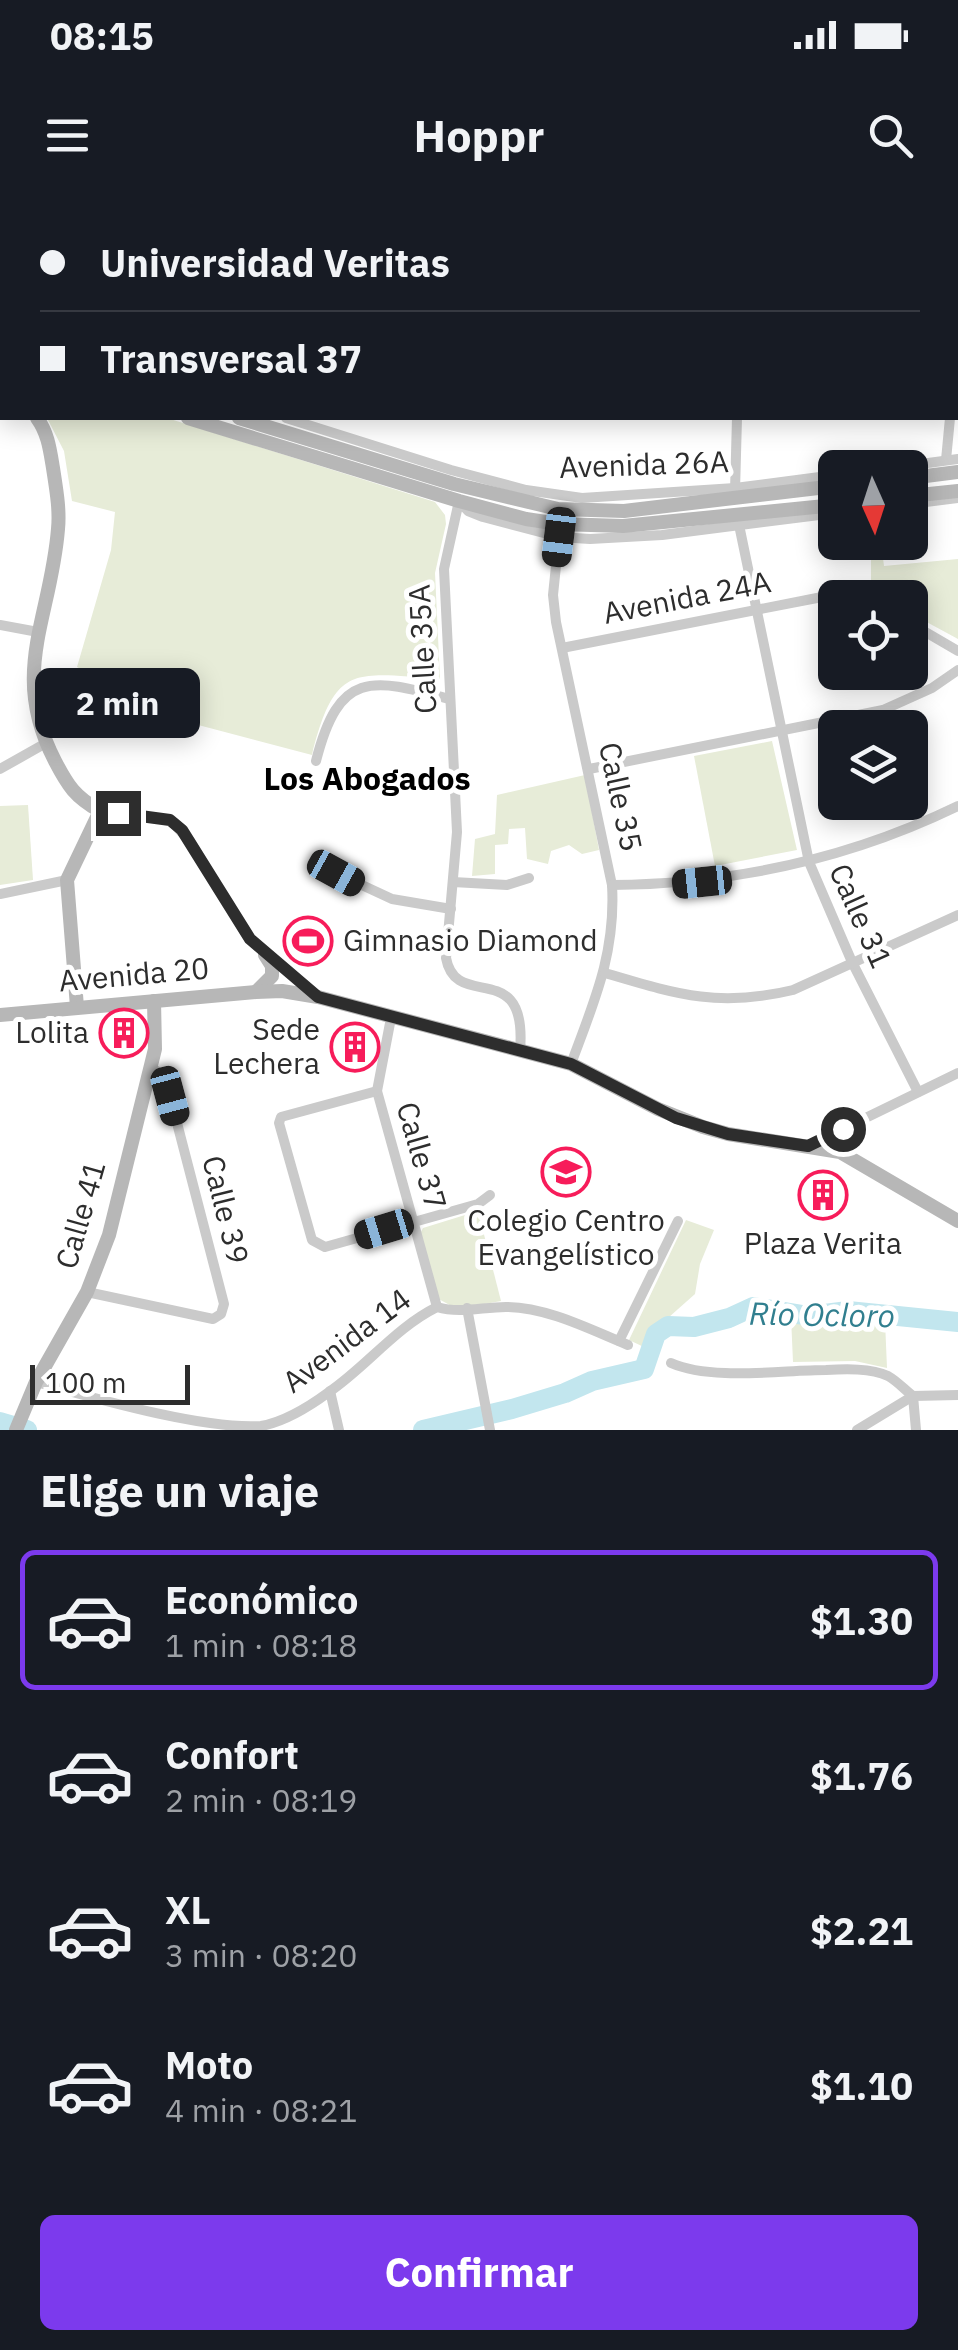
<!DOCTYPE html>
<html lang="es">
<head>
<meta charset="utf-8">
<style>
  body { margin:0; font-family:"IBM Plex Sans",sans-serif; background:#242831; color:#f1f3f6; height:100vh; display:flex; flex-direction:column; font-size:38px; white-space:nowrap }
  * { box-sizing:border-box; margin:0 }
  p { font-size:32px; color:#9ea1a6 }
  .icon { flex:none; width:55px; height:55px; fill:none; stroke:currentColor; stroke-width:2; stroke-linecap:round; stroke-linejoin:round }
  .map { position:relative; height:1230px; overflow:hidden }
  .sheet { display:flex; flex-direction:column; background:#171b24; flex:1 }
  .sheet>* { flex:none }
  .guide { position:absolute; left:0px; top:0px; width:960px; height:220px; box-shadow:0 5px 25px #0003; display:grid; align-content:center; height:220px; padding:0 40px; background:#171b24 }
  .needle { width:65px; rotate:177deg }
  .tools { position:absolute; left:818px; top:250px; display:grid; gap:20px }
  .tools a { display:grid; place-items:center; width:110px; height:110px; border-radius:15px; background:#171b24; box-shadow:0 5px 25px #0003; font-size:50px }
  .scale { position:absolute; left:30px; bottom:25px; width:160px; box-sizing:border-box; padding-left:10px; border:5px solid #2d2d2d; border-top:0; font-size:28px; line-height:35px; white-space:nowrap; color:#2d2d2d; -webkit-text-stroke:8px #fff; paint-order:stroke }
  .end { position:absolute; width:45px; height:45px; margin:-22px; border:12px solid #2d2d2d; background:#fff; box-shadow:0 0 0 5px #fff }
  .from { border-radius:50% }
  .bubble { position:absolute; height:70px; border-radius:15px; background:#171b24; box-shadow:0 5px 25px #0003; font-size:32px; font-weight:800; line-height:70px; text-align:center }
  .car { position:absolute; width:30px; height:60px; margin:-30px -15px; border-radius:12px; box-shadow:0 0 8px 2px #0007; background:linear-gradient(#222 24%,#8ab4d8 0 40%,#222 0 76%,#8ab4d8 0 86%,#222 0) }
  .guide b { display:flex; align-items:center; gap:35px; height:95px; font-size:38px }
  .guide b+b { border-top:2px solid #363941 }
  .guide i { width:25px; height:25px; background:#f1f3f6 }
  ul { padding:0; list-style:none }
  li { display:flex; align-items:center; gap:30px; height:140px; margin:0 20px 15px; padding:0 20px; border:5px solid transparent; border-radius:15px }
  li div { flex:1 }
  li b { display:block; font-size:38px }
  li em { font-style:normal; font-weight:800 }
  li.selected { border-color:#7c3aed }
  li>.icon { width:90px; height:90px; stroke-width:1.5 }
  h2 { padding:0 40px; font-size:45px; line-height:120px }
  .button { display:flex; gap:20px; margin-top:auto; padding:20px 40px }
  .button a { flex:1; height:115px; border-radius:15px; background:#7c3aed; color:#fff; font-size:40px; font-weight:800; line-height:115px; text-align:center }
  .status { display:flex; justify-content:space-between; align-items:center; height:70px; padding:0 50px; background:#171b24; direction:ltr }
  .status svg { height:28px; fill:currentColor }
  header { display:flex; justify-content:space-between; align-items:center; height:130px; padding:0 40px; background:#171b24; font-size:45px; font-weight:800 }
  .map>svg:first-child { display:block }
  .green { fill:#e7ecd8 }
  .lines { fill:none; stroke-linecap:round; stroke-linejoin:round }
  .river { stroke:#c2e6ee; stroke-width:20 }
  .highway-tunnel { stroke:#d5d5d5; stroke-width:18; stroke-dasharray:18 9; stroke-linecap:butt }
  .street { stroke:#cacaca; stroke-width:10 }
  .secondary { stroke:#b7b7b7; stroke-width:14 }
  .highway { stroke:#949494; stroke-width:18 }
  .route { stroke:#2d2d2d; stroke-width:12 }
  .labels { text-anchor:middle; stroke-width:10; stroke-linejoin:round; paint-order:stroke }
  .street-label { font-size:30px; fill:#2d2d2d; stroke:#fff }
  .poi-label { font-size:30px; fill:#2d2d2d; stroke:#fff; text-anchor:end }
  .neighbourhood-label { font-size:32px; font-weight:bold; fill:#000; stroke:#fff }
  .water-label { font-size:32px; font-style:italic; fill:#317f8f; stroke:#fff }
</style>
</head>
<body>
<div class="status"><b>08:15</b><svg viewBox="0 0 49 12"><path d="M0 12V9h3v3zM5 12V6h3v6zM10 12V3h3v9zM15 12V0h3v12zM26 1h20v11H26zM47 4h2v5h-2z"/></svg></div>
<header><svg class="icon" aria-label="menu" viewBox="0 0 24 24"><path d="M4 6h16M4 12h16M4 18h16"/></svg>Hoppr<svg class="icon" aria-label="search" viewBox="0 0 24 24"><circle cx="10" cy="10" r="6"/><path d="M15 15l6 6"/></svg></header>
<div class="map">
<svg width="958" height="1230" viewBox="0 0 958 1230">
  <rect width="100%" height="100%" fill="#fff"/>
  <g class="green">
    <path d="M47 218H167L435 302 445 315 446 324 435 373 440 479C354 473 335 463 312 555L168 517 77 467 111 350 115 312 72 301 64 251Z"/>
    <polygon points="871,343 881,343 884,366 958,359 958,439 910,413 910,398 884,397 871,389"/>
    <polygon points="772,541 797,650 715,666 694,556"/>
    <polygon points="585,575 599,650 582,654 569,645 551,651 548,664 527,659 525,628 509,629 508,644 495,645 495,674 472,676 475,639 495,634 497,595"/>
    <polygon points="28,605 33,680 0,685 0,606"/>
    <polygon points="478,1011 501,1101 457,1109 435,1097 420,1034 423,1028"/>
    <polygon points="686,1020 714,1030 700,1064 695,1094 651,1133 646,1148 629,1140"/>
    <polygon points="848,1116 885,1121 887,1168 855,1161 793,1162 791,1117 809,1122"/>
  </g>
  <g class="lines">
    <g class="river">
      <polyline points="0,1222 27,1230"/>
      <polyline points="423,1230 512,1209 565,1193 592,1181 644,1169 656,1134 668,1126 694,1127 729,1118 753,1107 809,1116 848,1111 958,1122"/>
    </g>
    <g class="highway-tunnel">
      <polyline points="0,134 2,131"/>
      <polyline points="0,167 2,164"/>
    </g>
    <g class="street">
      <polyline points="88,2 91,0"/>
      <polyline points="581,2 581,0"/>
      <polyline points="747,2 747,0"/>
      <polyline points="817,2 817,0"/>
      <polyline points="884,2 884,0"/>
      <polyline points="958,155 958,151"/>
      <polyline points="286,218 451,270 526,290 582,298 735,288 835,275"/>
      <polyline points="946,260 950,218"/>
      <polyline points="891,268 958,259"/>
      <polyline points="735,291 737,218"/>
      <polyline points="910,304 958,298"/>
      <polyline points="738,320 809,662 852,762 918,892"/>
      <path d="M559 337 553 395 556 422 612 685C616 753 594 802 571 864"/>
      <polyline points="910,423 958,451"/>
      <polyline points="0,425 38,432"/>
      <polyline points="562,448 822,397 852,398"/>
      <path d="M316 561C339 471 370 477 449 499"/>
      <polyline points="0,569 46,543"/>
      <polyline points="589,569 883,510 932,488 958,470"/>
      <polyline points="100,611 170,620 190,641 249,739 318,796"/>
      <polyline points="336,673 392,699 451,709"/>
      <polyline points="453,682 507,685 529,678"/>
      <path d="M612 685C732 684 849 659 958 606"/>
      <polyline points="0,694 67,680"/>
      <path d="M605 773C676 794 718 808 793 790L958 715"/>
      <polyline points="391,818 377,891 437,1107"/>
      <path d="M520 851C528 755 456 813 446 758L457 632 444 369 459 301 468 311 483 317 559 337 590 339 662 335 835 313"/>
      <polyline points="377,891 281,917 279,923 312,1040 325,1047 478,1004 490,995"/>
      <polyline points="808,946 958,873"/>
      <polyline points="87,1092 213,1119 221,1114 224,1104 170,896 164,876 151,867"/>
      <polyline points="467,1108 490,1230"/>
      <polyline points="619,1141 678,1021"/>
      <path d="M671 1163C712 1181 781 1170 826 1170 845 1169 871 1168 888 1176 897 1181 905 1190 913 1196L916 1230"/>
      <path d="M36 1182C94 1198 204 1230 261 1226 284 1222 310 1206 329 1192 367 1166 395 1128 437 1107 460 1114 482 1107 506 1107 547 1107 591 1130 628 1145"/>
      <polyline points="330,1191 339,1230"/>
      <polyline points="857,1230 913,1196 958,1195"/>
    </g>
    <g class="secondary">
      <polyline points="104,2 108,0"/>
      <polyline points="184,2 187,0"/>
      <polyline points="0,40 2,39"/>
      <polyline points="0,78 2,78"/>
      <polyline points="0,206 2,206"/>
      <path d="M37 218C48 233 50 250 53 268 56 288 60 309 58 329 51 418 9 473 55 561 68 586 75 597 100 611L67 680 77 807"/>
      <polyline points="188,218 459,301 526,319 559,324 623,326 835,305"/>
      <polyline points="239,218 454,284 558,309 624,311 835,286"/>
      <polyline points="910,278 958,272"/>
      <polyline points="910,296 958,291"/>
      <polyline points="257,791 272,776 272,766 265,755"/>
      <polyline points="0,815 256,792 282,791 318,797 571,864 658,909 703,927 728,934 840,952 958,1021"/>
      <polyline points="16,1230 36,1182 87,1092 109,1035 155,849 154,801"/>
    </g>
    <g class="highway">
      <polyline points="122,2 124,0"/>
      <polyline points="158,2 160,0"/>
    </g>
  </g>
  <g class="lines">
    <polyline class="route" points="118,613 170,620 182,630 250,739 318,797 571,864 676,918 728,934 808,946 843,929"/>
  </g>
  <defs>
    <g id="stadium-ring" transform="scale(2.5)"><circle r="9.5" fill="#fff" stroke="#f71c5a" stroke-width="1.5"/><path d="M0-5a6.5 5 0 1 0 0 10a6.5 5 0 1 0 0-10ZM-3.5-1.8h7v3.6h-7Z" fill="#f71c5a"/></g>
    <g id="building-ring" transform="scale(2.5)"><circle r="9.5" fill="#fff" stroke="#f71c5a" stroke-width="1.5"/><path d="M-4-6H4V6H1V3H-1V6H-4ZM-2.5-4.3h1.7v1.8h-1.7ZM.8-4.3h1.7v1.8H.8ZM-2.5-1h1.7V.8h-1.7ZM.8-1h1.7V.8H.8Z" fill="#f71c5a"/></g>
    <g id="university-ring" transform="scale(2.5)"><circle r="9.5" fill="#fff" stroke="#f71c5a" stroke-width="1.5"/><path d="M0-5L7-2L0 1L-7-2ZM-4 1L0 2.5L4 1V4Q0 6-4 4Z" fill="#f71c5a"/></g>
  </defs>
  <g fill-rule="evenodd">
    <use href="#stadium-ring" x="308" y="741"/>
    <use href="#building-ring" x="124" y="833"/>
    <use href="#building-ring" x="355" y="847"/>
    <use href="#university-ring" x="566" y="972"/>
    <use href="#building-ring" x="823" y="995"/>
  </g>
  <g class="labels">
    <g class="street-label">
      <text transform="translate(644 265) rotate(-2)" y="10">Avenida 26A</text>
      <text transform="translate(687 398) rotate(-11)" y="10">Avenida 24A</text>
      <text transform="translate(423 449) rotate(-93)" y="10">Calle 35A</text>
      <text transform="translate(620 597) rotate(78)" y="10">Calle 35</text>
      <text transform="translate(860 716) rotate(66)" y="10">Calle 31</text>
      <text transform="translate(134 775) rotate(-5)" y="10">Avenida 20</text>
      <text transform="translate(421 956) rotate(74)" y="10">Calle 37</text>
      <text transform="translate(225 1010) rotate(76)" y="10">Calle 39</text>
      <text transform="translate(81 1015) rotate(-74)" y="10">Calle 41</text>
      <text transform="translate(347 1141) rotate(-37)" y="10">Avenida 14</text>
    </g>
    <g class="poi-label">
      <text x="343" y="751" text-anchor="start">Gimnasio Diamond</text>
      <text x="320" y="840">Sede<tspan x="320" dy="34">Lechera</tspan></text>
      <text x="89" y="843">Lolita</text>
      <text x="566" y="1031" text-anchor="middle">Colegio Centro<tspan x="566" dy="34">Evangelístico</tspan></text>
      <text x="823" y="1054" text-anchor="middle">Plaza Verita</text>
    </g>
    <g class="neighbourhood-label">
      <text x="367" y="590">Los Abogados</text>
    </g>
    <g class="water-label">
      <text transform="translate(822 1115) rotate(1)" y="11">Río Ocloro</text>
    </g>
  </g>
</svg>
<div class="tools">
<a><svg class="needle" viewBox="-14 -14 28 28"><path d="M0-13l5 13h-10z" fill="#e53935"/><path d="M0 13l5-13h-10z" fill="#9ea1a6"/></svg></a>
<a><svg class="icon" aria-label="locate" viewBox="0 0 24 24"><circle cx="12" cy="12" r="6"/><path d="M12 2v4M12 18v4M2 12h4M18 12h4"/></svg></a>
<a><svg class="icon" aria-label="layers" viewBox="0 0 24 24"><path d="M12 4l9 5-9 5-9-5zM3 14l9 5 9-5"/></svg></a>
</div>
<div class="scale">100 m</div>
<i class="end from" style="left:843px;top:929px"></i>
<i class="end" style="left:118px;top:613px"></i>
<div class="bubble" style="left:35px;top:468px;width:165px">2 min</div>
<i class="car" style="left:559px;top:337px;rotate:187deg"></i>
<i class="car" style="left:336px;top:673px;rotate:119deg"></i>
<i class="car" style="left:702px;top:682px;rotate:264deg"></i>
<i class="car" style="left:170px;top:896px;rotate:165deg"></i>
<i class="car" style="left:384px;top:1029px;rotate:253deg"></i>
<div class="guide">
<b><i class="from"></i>Universidad Veritas</b>
<b><i></i>Transversal 37</b>
</div>
</div>
<section class="sheet">
<h2>Elige un viaje</h2>
<ul>
<li class="selected"><svg class="icon" aria-label="car" viewBox="0 0 24 24"><path d="M5 17H2v-5l4-1 3-4h7l3 4 3 1v5h-3M9 17h6M6 11h13"/><circle cx="7" cy="17" r="2"/><circle cx="17" cy="17" r="2"/></svg><div><b>Económico</b><p>1 min · 08:18</p></div><em>$1.30</em></li>
<li><svg class="icon" aria-label="car" viewBox="0 0 24 24"><path d="M5 17H2v-5l4-1 3-4h7l3 4 3 1v5h-3M9 17h6M6 11h13"/><circle cx="7" cy="17" r="2"/><circle cx="17" cy="17" r="2"/></svg><div><b>Confort</b><p>2 min · 08:19</p></div><em>$1.76</em></li>
<li><svg class="icon" aria-label="car" viewBox="0 0 24 24"><path d="M5 17H2v-5l4-1 3-4h7l3 4 3 1v5h-3M9 17h6M6 11h13"/><circle cx="7" cy="17" r="2"/><circle cx="17" cy="17" r="2"/></svg><div><b>XL</b><p>3 min · 08:20</p></div><em>$2.21</em></li>
<li><svg class="icon" aria-label="car" viewBox="0 0 24 24"><path d="M5 17H2v-5l4-1 3-4h7l3 4 3 1v5h-3M9 17h6M6 11h13"/><circle cx="7" cy="17" r="2"/><circle cx="17" cy="17" r="2"/></svg><div><b>Moto</b><p>4 min · 08:21</p></div><em>$1.10</em></li>
</ul>
<div class="button"><a>Confirmar</a></div>
</section>
</body>
</html>
